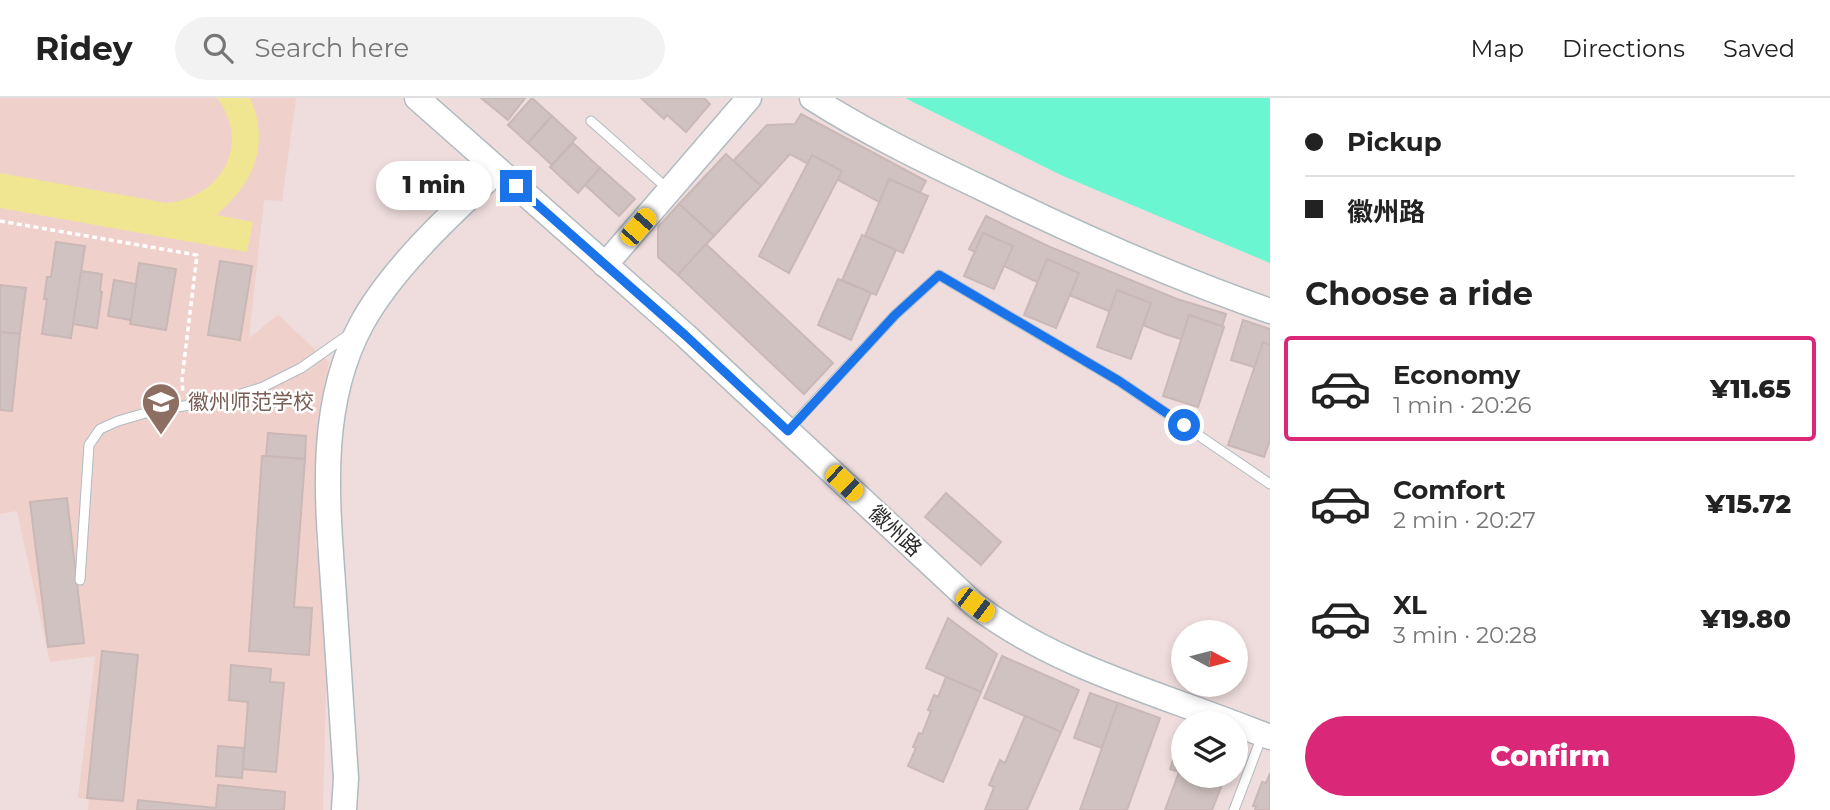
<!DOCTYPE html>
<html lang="en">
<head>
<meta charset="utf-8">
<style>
  body { margin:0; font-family:Montserrat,"Noto Sans SC",sans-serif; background:#f2f2f2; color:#222; height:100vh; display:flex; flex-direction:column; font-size:26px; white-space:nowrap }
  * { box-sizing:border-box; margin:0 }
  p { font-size:23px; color:#767676 }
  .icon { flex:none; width:38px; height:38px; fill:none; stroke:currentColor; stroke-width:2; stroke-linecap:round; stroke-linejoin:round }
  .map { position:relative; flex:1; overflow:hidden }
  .panel { display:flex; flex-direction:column; background:#fff; width:560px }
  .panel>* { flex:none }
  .guide { display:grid; align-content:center; height:154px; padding:0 35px; background:#fff }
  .needle { width:46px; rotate:97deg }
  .controls { position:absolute; left:1171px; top:522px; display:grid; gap:14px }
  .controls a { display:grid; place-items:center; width:77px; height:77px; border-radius:50%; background:#fff; box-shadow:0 4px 10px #0003; font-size:35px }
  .end { position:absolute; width:32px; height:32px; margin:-16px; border:9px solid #1a73e8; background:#fff; box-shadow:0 0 0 4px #fff }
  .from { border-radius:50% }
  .bubble { position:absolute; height:49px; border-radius:24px; background:#fff; box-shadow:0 4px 10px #0003; font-size:23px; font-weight:800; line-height:49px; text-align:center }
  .car { position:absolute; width:21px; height:42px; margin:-21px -10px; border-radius:9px; box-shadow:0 0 5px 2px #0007; background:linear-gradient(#f5c518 24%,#345 0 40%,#f5c518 0 76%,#345 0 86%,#f5c518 0) }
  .guide b { display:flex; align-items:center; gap:24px; height:66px; font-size:26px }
  .guide b+b { border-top:2px solid #e0e0e0 }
  .guide i { width:18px; height:18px; background:#222 }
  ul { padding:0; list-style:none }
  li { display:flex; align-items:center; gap:21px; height:105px; margin:0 14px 10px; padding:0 21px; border:4px solid transparent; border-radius:7px }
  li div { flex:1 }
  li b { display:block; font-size:26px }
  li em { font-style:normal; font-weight:800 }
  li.active { border-color:#db2777 }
  li>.icon { width:63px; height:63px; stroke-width:1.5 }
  h2 { padding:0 35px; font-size:32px; line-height:84px }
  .action { display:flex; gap:14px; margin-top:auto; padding:14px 35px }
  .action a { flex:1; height:80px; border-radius:42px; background:#db2777; color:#fff; font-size:28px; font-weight:800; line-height:80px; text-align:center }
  header { display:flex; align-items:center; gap:42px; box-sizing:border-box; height:98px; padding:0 35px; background:#fff; border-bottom:2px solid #e0e0e0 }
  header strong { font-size:33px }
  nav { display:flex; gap:38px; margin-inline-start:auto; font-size:24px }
  .search { width:490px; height:63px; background:#f2f2f2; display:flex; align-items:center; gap:18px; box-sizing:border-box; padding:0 24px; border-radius:38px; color:#767676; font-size:26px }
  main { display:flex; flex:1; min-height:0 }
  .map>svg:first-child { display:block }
  .education { fill:#f0d0cb }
  .pitch { fill:#f0e591 }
  .water { fill:#69f6d0 }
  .building { fill:#d0c2c1; stroke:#c9b8b6; stroke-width:2 }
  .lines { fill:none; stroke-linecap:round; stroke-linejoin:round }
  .lane-casing { stroke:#b0bbc0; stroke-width:11 }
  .secondary-casing { stroke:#b0bbc0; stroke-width:27 }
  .path { stroke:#fff; stroke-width:3.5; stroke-dasharray:5 3.5; stroke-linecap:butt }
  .lane { stroke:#fff; stroke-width:9 }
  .secondary { stroke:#fff; stroke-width:24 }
  .route { stroke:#1a73e8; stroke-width:9 }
  .labels { text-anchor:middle; stroke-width:5; stroke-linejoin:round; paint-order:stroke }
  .education-label { font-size:21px; fill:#785e54; stroke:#fff; text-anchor:start }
  .street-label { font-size:21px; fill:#2b2b2b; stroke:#fff }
</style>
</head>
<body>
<header>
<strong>Ridey</strong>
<div class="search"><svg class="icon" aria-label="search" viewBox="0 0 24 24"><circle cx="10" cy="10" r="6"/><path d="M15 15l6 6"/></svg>Search here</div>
<nav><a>Map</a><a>Directions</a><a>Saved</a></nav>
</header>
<main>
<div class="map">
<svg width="1270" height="712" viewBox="0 0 1270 712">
  <rect width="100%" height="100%" fill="#eedddc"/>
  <polygon class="education" points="0,0 296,0 282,103 264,102 249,240 278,217 329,264 315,442 328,521 323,712 88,712 89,701 78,700 95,558 50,564 17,413 0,416"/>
  <path class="pitch" d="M217 0H250C271 46 253 87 216 117L253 124 247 154 0 110V75L167 105C221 100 252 46 217 0Z"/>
  <polygon class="water" points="905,0 1270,0 1270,165 1063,78"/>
  <g class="building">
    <polygon points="481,0 525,0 508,22"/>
    <polygon points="532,0 552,18 528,45 508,27"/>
    <polygon points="641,0 704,0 710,6 686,34 667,17 664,21"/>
    <polygon points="801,16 926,83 907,119 790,56 761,88 733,63 767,27 795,26"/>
    <polygon points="552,18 576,40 552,67 528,45"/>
    <polygon points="573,45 600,70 578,95 550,69"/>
    <polygon points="726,56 761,88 714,138 679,106"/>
    <polygon points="812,57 842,73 789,175 759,158"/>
    <polygon points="600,70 635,101 619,118 585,87"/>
    <polygon points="889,81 928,98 903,155 865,138"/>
    <polygon points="679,106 714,138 678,177 658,159 658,129"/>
    <polygon points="986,118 1050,149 1177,201 1226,216 1215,252 1165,236 1035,183 969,151"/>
    <polygon points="983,135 1013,148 994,191 964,178"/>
    <polygon points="862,137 896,152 876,197 842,182"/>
    <polygon points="56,144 85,148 71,240 42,236 47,201 44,201 47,179 51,179"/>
    <polygon points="706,146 833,265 804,296 678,177"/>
    <polygon points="1047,161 1079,175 1056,230 1024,217"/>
    <polygon points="220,163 252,168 240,242 208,237"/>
    <polygon points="139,165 176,171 166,232 130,226"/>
    <polygon points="81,173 102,176 100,193 102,194 97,230 73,226"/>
    <polygon points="838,181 871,195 851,242 818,227"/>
    <polygon points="114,182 136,186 131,222 108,218"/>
    <polygon points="0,187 26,190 20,236 0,234"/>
    <polygon points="1117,192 1151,205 1131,261 1097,249"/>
    <polygon points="1189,217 1224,229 1198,309 1163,298"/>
    <polygon points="1243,222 1270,231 1270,274 1231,262"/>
    <polygon points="0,234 20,236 12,313 0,312"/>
    <polygon points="1263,244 1270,247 1270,342 1264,359 1228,347"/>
    <polygon points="268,335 306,338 305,361 266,358"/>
    <polygon points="262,358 305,361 294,509 312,510 309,557 249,553"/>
    <polygon points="946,395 1001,444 981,467 925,419"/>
    <polygon points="67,400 84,545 48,549 30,404"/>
    <polygon points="948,520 997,556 981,594 926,570"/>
    <polygon points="102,553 138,557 123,703 87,700"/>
    <polygon points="1002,558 1079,592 1061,634 984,600"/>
    <polygon points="231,567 271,571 270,584 284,585 276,674 243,671 248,604 229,602"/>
    <polygon points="946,579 981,594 943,684 908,668 916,650 913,649 919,635 922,636 931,613 928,612 934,597 938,599"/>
    <polygon points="1090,595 1118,605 1102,650 1074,640"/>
    <polygon points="1118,605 1160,620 1127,712 1080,712"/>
    <polygon points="1025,618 1061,634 1027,712 985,712 994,689 989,687 1000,662 1005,665"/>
    <polygon points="1183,635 1183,675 1170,671"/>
    <polygon points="218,648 244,650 242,680 216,678"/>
    <polygon points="1179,674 1221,689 1212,712 1165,712"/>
    <polygon points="1270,675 1270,712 1255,712 1256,709 1253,708 1262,684 1266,685"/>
    <polygon points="1188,677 1209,677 1207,684"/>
    <polygon points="218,687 285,694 284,712 137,712 138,702 216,710"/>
  </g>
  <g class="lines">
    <g class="lane-casing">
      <g id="lane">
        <polyline points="591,23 668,91"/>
        <polyline points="789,331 895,217 939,177 1119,283 1270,386"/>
        <polyline points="80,482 89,347 100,331 118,323 156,312 219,303 263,289 301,270 351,235"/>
        <polyline points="1234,712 1262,638"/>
      </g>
    </g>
    <g class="secondary-casing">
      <g id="secondary">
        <path d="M417 0 685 237 975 507C1051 565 1144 591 1233 625"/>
        <path d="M812 0C867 35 927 64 986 92 1078 137 1173 179 1270 213"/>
        <polyline points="605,167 749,0"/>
        <polyline points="1236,626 1270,639"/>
        <path d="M344 712 346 680C342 620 338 559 334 499 328 409 316 311 361 227 391 171 451 116 498 72"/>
      </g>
    </g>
    <polyline class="path" points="0,123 197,157 182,281 183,295"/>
    <use href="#lane" class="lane"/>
    <use href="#secondary" class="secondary"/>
  </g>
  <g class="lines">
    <polyline class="route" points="516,88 685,237 788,333 895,217 939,177 1119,283 1184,327"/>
  </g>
  <defs>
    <g id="school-pin" transform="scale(2.0125)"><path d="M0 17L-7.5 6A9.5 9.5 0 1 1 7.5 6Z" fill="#8d6e63" stroke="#fff"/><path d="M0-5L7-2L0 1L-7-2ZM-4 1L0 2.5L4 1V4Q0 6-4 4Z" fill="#fff"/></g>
  </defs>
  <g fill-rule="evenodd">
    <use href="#school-pin" x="161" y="304"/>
  </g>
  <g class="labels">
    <g class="education-label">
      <text x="188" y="311">徽州师范学校</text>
    </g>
    <g class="street-label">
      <text transform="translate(895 433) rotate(43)" y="7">徽州路</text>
    </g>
  </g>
</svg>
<div class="controls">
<a><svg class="needle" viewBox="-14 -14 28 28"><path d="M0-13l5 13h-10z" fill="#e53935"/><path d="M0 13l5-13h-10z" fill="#767676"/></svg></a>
<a><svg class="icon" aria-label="layers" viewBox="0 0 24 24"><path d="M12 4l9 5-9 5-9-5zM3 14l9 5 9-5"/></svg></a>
</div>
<i class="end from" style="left:1184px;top:327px"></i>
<i class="end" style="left:516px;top:88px"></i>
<div class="bubble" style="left:376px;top:63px;width:116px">1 min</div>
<i class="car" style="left:638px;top:129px;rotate:41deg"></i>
<i class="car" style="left:844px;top:385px;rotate:133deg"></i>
<i class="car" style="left:975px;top:507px;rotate:127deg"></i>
</div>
<section class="panel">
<div class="guide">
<b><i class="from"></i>Pickup</b>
<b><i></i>徽州路</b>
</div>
<h2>Choose a ride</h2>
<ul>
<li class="active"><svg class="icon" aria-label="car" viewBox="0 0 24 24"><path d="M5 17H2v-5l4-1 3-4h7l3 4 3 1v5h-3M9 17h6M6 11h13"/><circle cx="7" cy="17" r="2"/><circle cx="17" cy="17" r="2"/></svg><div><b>Economy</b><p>1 min · 20:26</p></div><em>¥11.65</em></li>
<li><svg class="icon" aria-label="car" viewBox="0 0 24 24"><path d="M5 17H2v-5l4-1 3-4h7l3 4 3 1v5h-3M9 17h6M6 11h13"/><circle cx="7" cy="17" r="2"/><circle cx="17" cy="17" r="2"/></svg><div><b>Comfort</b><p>2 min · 20:27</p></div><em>¥15.72</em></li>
<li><svg class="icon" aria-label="car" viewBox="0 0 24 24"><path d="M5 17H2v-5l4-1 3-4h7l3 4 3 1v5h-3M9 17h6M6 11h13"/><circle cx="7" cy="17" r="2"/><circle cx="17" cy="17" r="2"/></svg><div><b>XL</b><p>3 min · 20:28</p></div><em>¥19.80</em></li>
</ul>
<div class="action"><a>Confirm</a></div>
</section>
</main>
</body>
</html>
